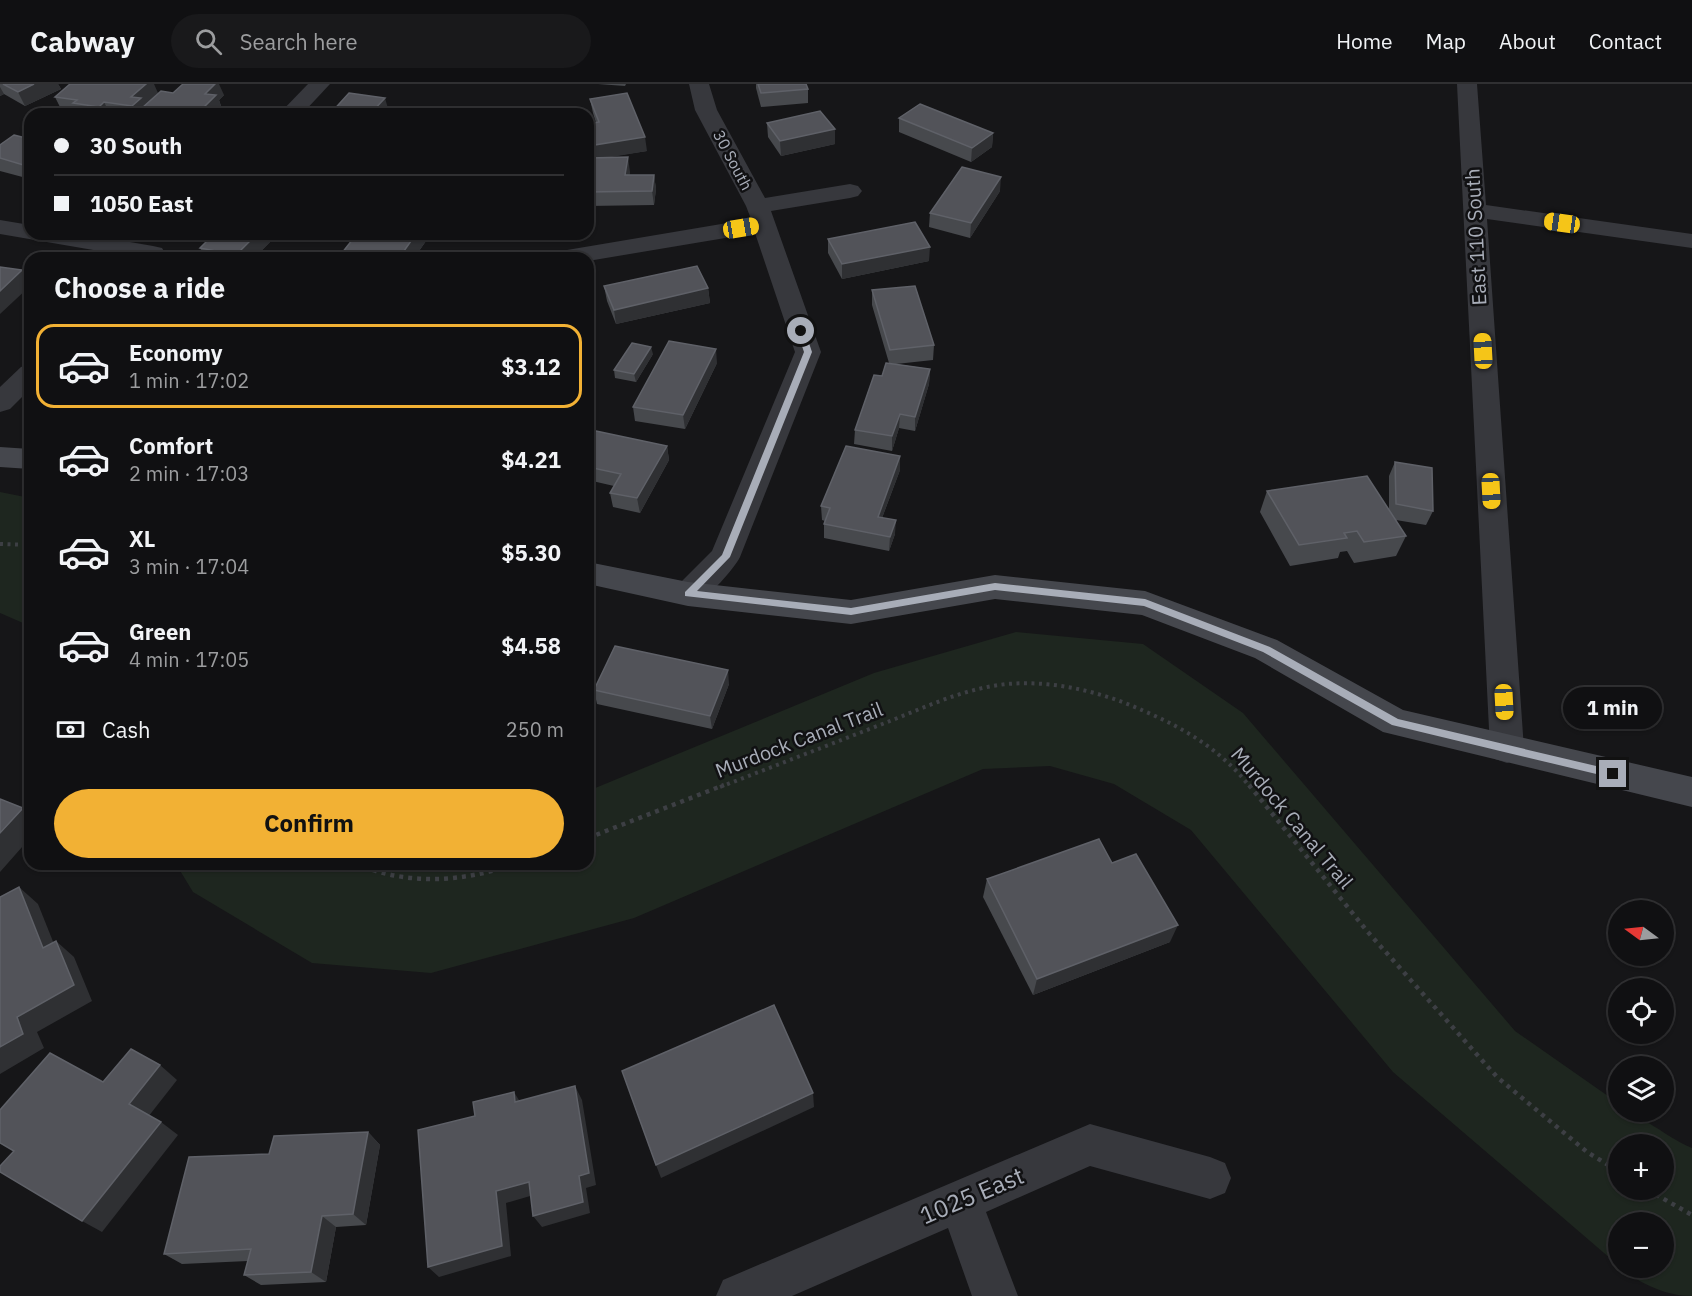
<!DOCTYPE html>
<html lang="en">
<head>
<meta charset="utf-8">
<style>
  body { margin:0; font-family:"IBM Plex Sans",sans-serif; background:#19191b; color:#f1f3f6; height:100vh; display:flex; flex-direction:column; font-size:22px; white-space:nowrap }
  * { box-sizing:border-box; margin:0 }
  p { font-size:20px; color:#9c9d9f }
  .icon { flex:none; width:33px; height:33px; fill:none; stroke:currentColor; stroke-width:2; stroke-linecap:round; stroke-linejoin:round }
  .map { position:relative; flex:1; overflow:hidden }
  .sheet { position:absolute; left:24px; top:168px; width:570px; height:618px; display:flex; flex-direction:column; background:#101012; border-radius:18px; box-shadow:0 2px 4px #0004,0 0 0 2px #303032 }
  .sheet>* { flex:none }
  .top-card { position:absolute; left:24px; top:24px; width:570px; height:132px; border-radius:18px; box-shadow:0 2px 4px #0004,0 0 0 2px #303032; display:grid; align-content:center; height:132px; padding:0 30px; background:#101012 }
  .needle { width:39px; rotate:285deg }
  .buttons { position:absolute; left:1608px; top:816px; display:grid; gap:12px }
  .buttons a { display:grid; place-items:center; width:66px; height:66px; border-radius:50%; background:#101012; box-shadow:0 2px 4px #0004,0 0 0 2px #303032; font-size:30px }
  .end { position:absolute; width:27px; height:27px; margin:-14px; border:8px solid #a8adb8; background:#111; box-shadow:0 0 0 3px #111 }
  .from { border-radius:50% }
  .bubble { position:absolute; height:42px; border-radius:21px; background:#101012; box-shadow:0 2px 4px #0004,0 0 0 2px #303032; font-size:20px; font-weight:800; line-height:42px; text-align:center }
  .car { position:absolute; width:18px; height:36px; margin:-18px -9px; border-radius:8px; box-shadow:0 0 4px 2px #0007; background:linear-gradient(#f5c518 24%,#345 0 40%,#f5c518 0 76%,#345 0 86%,#f5c518 0) }
  .top-card b { display:flex; align-items:center; gap:21px; height:57px; font-size:22px }
  .top-card b+b { border-top:2px solid #303032 }
  .top-card i { width:15px; height:15px; background:#f1f3f6 }
  ul { padding:0; list-style:none }
  li { display:flex; align-items:center; gap:18px; height:84px; margin:0 12px 9px; padding:0 18px; border:3px solid transparent; border-radius:18px }
  li div { flex:1 }
  li b { display:block; font-size:22px }
  li em { font-style:normal; font-weight:800 }
  li.current { border-color:#f2b134 }
  li>.icon { width:54px; height:54px; stroke-width:1.5 }
  h2 { padding:0 30px; font-size:27px; line-height:72px }
  .pay { display:flex; align-items:center; gap:15px; height:66px; padding:0 30px; font-size:22px }
  .pay p { margin-inline-start:auto }
  .cta { display:flex; gap:12px; margin-top:auto; padding:12px 30px }
  .cta a { flex:1; height:69px; border-radius:36px; background:#f2b134; color:#111; font-size:24px; font-weight:800; line-height:69px; text-align:center }
  header { display:flex; align-items:center; gap:36px; box-sizing:border-box; height:84px; padding:0 30px; background:#101012; border-bottom:2px solid #303032 }
  header strong { font-size:28px }
  nav { display:flex; gap:33px; margin-inline-start:auto; font-size:21px }
  .search { width:420px; height:54px; background:#19191b; display:flex; align-items:center; gap:15px; box-sizing:border-box; padding:0 21px; border-radius:33px; color:#9c9d9f; font-size:22px }
  .map>svg:first-child { display:block }
  .green { fill:#1e261f; fill-rule:evenodd }
  .lines { fill:none; stroke-linecap:round; stroke-linejoin:round }
  .path-far1 { stroke:#3d3f44; stroke-width:4; stroke-dasharray:3 4.5; stroke-linecap:butt }
  .path { stroke:#3d3f44; stroke-width:4.5; stroke-dasharray:4 5; stroke-linecap:butt }
  .street { fill:#37383d; fill-rule:evenodd }
  .secondary { fill:#45474d; fill-rule:evenodd }
  .wall { fill:#47494d }
  .shaded-wall { fill:#2f3033 }
  .building { fill:#525359; stroke:#5f6168; stroke-width:1.5 }
  .route { fill:#a8adb8 }
  .labels { text-anchor:middle; stroke-width:5; stroke-linejoin:round; paint-order:stroke }
  .far-street-label { font-size:16px; fill:#a8adb8; stroke:#111113 }
  .street-label { font-size:20px; fill:#a8adb8; stroke:#111113 }
  .near-street-label { font-size:24px; fill:#a8adb8; stroke:#111113 }
</style>
</head>
<body>
<header>
<strong>Cabway</strong>
<div class="search"><svg class="icon" aria-label="search" viewBox="0 0 24 24"><circle cx="10" cy="10" r="6"/><path d="M15 15l6 6"/></svg>Search here</div>
<nav><a>Home</a><a>Map</a><a>About</a><a>Contact</a></nav>
</header>
<div class="map">
<svg width="1692" height="1212" viewBox="0 0 1692 1212">
  <rect width="100%" height="100%" fill="#161618"/>
  <g class="green">
    <polygon points="0,408 30,414 30,542 0,529"/>
    <path d="M1016 548 1143 560 1243 629 1515 947 1618 1019V1028C1641 1028 1668 1055 1692 1064V1212C1666 1212 1641 1200 1621 1184H1664V1138H1618V1181L1393 988 1191 746 1114 700 1050 682 983 685 634 834 431 889 312 879 193 808 176 780H588V707L874 589ZM1618 1060H1664V1106H1618Z"/>
  </g>
  <g class="lines">
    <g class="path-far1">
      <polyline points="0,460 30,461"/>
      <path d="M720 703C777 681 834 659 890 637 928 622 966 604 1007 600 1054 596 1102 608 1144 627 1186 645 1222 667 1250 703"/>
    </g>
    <g class="path">
      <polyline points="1249,701 1367,847 1497,993 1587,1068 1618,1087"/>
      <polyline points="588,754 724,701"/>
      <path d="M356 780C410 802 461 798 516 780"/>
      <polyline points="1648,1106 1692,1131"/>
    </g>
    <g class="street">
      <polygon points="308,0 330,0 302,30 279,30"/>
      <path d="M689 0H709L717 26 765 114 850 100 858 102 862 107 858 112 850 114 771 127 821 268 740 473C734 485 708 514 696 519 689 522 684 521 677 518L672 510 677 502 712 467 795 268 755 149 588 177V174H549L552 169 561 167 751 135 746 122 695 26Z"/>
      <polygon points="1457,0 1477,0 1486,121 1692,150 1692,164 1487,135 1524,665 1519,675 1507,679 1495,675 1490,665"/>
      <polygon points="0,136 30,141 30,150 84,150 153,162 162,164 165,169 162,174 140,174 0,150"/>
      <polygon points="30,280 30,305 10,325 0,328 0,303 21,283"/>
      <polygon points="1090,1040 1210,1073 1225,1079 1231,1094 1225,1109 1210,1115 1090,1082 986,1128 1018,1212 972,1212 948,1144 792,1212 716,1212 723,1196"/>
    </g>
    <g class="secondary">
      <polygon points="0,363 30,365 30,385 0,383"/>
      <polygon points="588,478 688,498 851,516 995,491 1145,507 1277,556 1403,626 1692,693 1692,723 1383,648 1255,574 1142,531 995,515 851,540 688,522 588,500"/>
    </g>
  </g>
  <g class="wall">
    <polygon points="0,0 58,0 61,5 25,22 4,10 0,12"/>
    <polygon points="598,0 626,0 625,2"/>
    <polygon points="756,0 806,0 808,5 808,19 761,23 756,4"/>
    <polygon points="158,9 144,22 173,9 224,11 219,16 222,25 218,30 79,30 62,27 55,13"/>
    <polygon points="590,15 647,67 607,73 630,88 629,91 654,91 656,105 654,121 588,122 588,86 590,76 588,77 596,39 593,29"/>
    <polygon points="899,34 993,49 992,63 971,78 899,48"/>
    <polygon points="767,39 835,45 835,60 781,72 768,53"/>
    <polygon points="30,55 30,95 0,87 0,61"/>
    <polygon points="1000,107 970,154 929,143 930,129"/>
    <polygon points="214,150 278,150 254,174 205,174 200,164"/>
    <polygon points="374,150 431,150 414,174 344,174 342,169 372,153"/>
    <polygon points="828,155 929,177 842,195 828,169"/>
    <polygon points="604,202 708,204 710,219 616,240 607,217"/>
    <polygon points="872,206 934,261 933,276 896,280 930,285 929,300 915,347 899,344 892,367 854,360 855,346 889,279 872,221"/>
    <polygon points="653,270 636,298 615,294 614,286"/>
    <polygon points="717,279 685,345 635,337 633,323"/>
    <polygon points="588,360 667,362 669,376 640,429 613,423 610,409 614,402 588,396"/>
    <polygon points="1395,378 1433,427 1426,441 1396,436 1406,452 1396,472 1354,479 1347,467 1340,468 1338,474 1290,482 1260,428 1267,407 1389,426 1389,392"/>
    <polygon points="900,386 882,434 895,450 889,467 824,454 824,440 825,437 822,436 821,422"/>
    <polygon points="729,600 712,645 597,620 594,606"/>
    <polygon points="987,795 1170,858 1033,911 983,813"/>
    <polygon points="368,1048 380,1061 366,1141 336,1143 326,1198 261,1201 244,1191 248,1177 182,1180 164,1170 269,1070"/>
  </g>
  <g class="shaded-wall">
    <polygon points="34,0 58,0 61,5 25,22 18,8"/>
    <polygon points="146,0 154,0 158,9 144,22 146,25 141,25 144,30 135,30 132,22 131,13"/>
    <polygon points="215,0 219,0 224,11 219,16 222,25 218,30 197,30 205,10"/>
    <polygon points="0,3 4,10 0,12"/>
    <polygon points="385,14 389,28 387,30 370,30"/>
    <polygon points="104,18 110,30 102,30 99,23"/>
    <polygon points="835,45 835,60 781,72 780,57"/>
    <polygon points="993,49 992,63 971,78 972,64"/>
    <polygon points="645,53 647,67 588,77 588,62"/>
    <polygon points="628,73 630,88 627,105 625,91"/>
    <polygon points="654,91 656,105 654,121 652,107"/>
    <polygon points="1001,93 1000,107 970,154 971,139"/>
    <polygon points="257,150 278,150 254,174 238,174 236,171"/>
    <polygon points="416,150 431,150 414,174 399,174"/>
    <polygon points="930,163 929,177 842,195 842,180"/>
    <polygon points="22,186 30,199 30,202 0,230 0,207"/>
    <polygon points="708,204 710,219 616,240 614,226"/>
    <polygon points="651,263 653,270 636,298 634,290"/>
    <polygon points="716,265 717,279 685,345 683,331"/>
    <polygon points="930,285 929,300 915,347 915,333"/>
    <polygon points="900,330 899,344 892,367 892,352"/>
    <polygon points="667,362 669,376 640,429 637,414"/>
    <polygon points="900,372 900,386 877,447 878,433"/>
    <polygon points="896,436 895,450 889,467 890,453"/>
    <polygon points="728,586 729,600 712,645 710,632"/>
    <polygon points="23,724 30,731 30,754 0,788 0,749"/>
    <polygon points="19,803 38,820 62,880 43,864"/>
    <polygon points="1178,841 1170,858 1033,911 1037,895"/>
    <polygon points="56,857 74,873 92,917 37,948 44,964 0,990 0,963 17,933"/>
    <polygon points="160,981 177,996 148,1033 129,1020"/>
    <polygon points="575,1002 582,1016 596,1101 586,1104 590,1129 542,1143 533,1132 579,1092"/>
    <polygon points="514,1008 522,1021 515,1018"/>
    <polygon points="813,1009 814,1023 661,1094 656,1081"/>
    <polygon points="161,1038 178,1051 102,1148 82,1137"/>
    <polygon points="368,1048 380,1061 366,1141 353,1130"/>
    <polygon points="529,1098 537,1110 506,1119 511,1172 439,1193 428,1183 496,1107"/>
    <polygon points="322,1132 336,1143 326,1198 311,1188"/>
  </g>
  <g class="building">
    <polygon points="3,0 34,0 18,8"/>
    <polygon points="70,0 146,0 131,13 141,14 132,22 104,18 99,23 73,19 77,16 55,13"/>
    <polygon points="183,0 215,0 205,10 216,11 197,30 148,30 152,26 141,25 161,7 173,9"/>
    <polygon points="758,0 806,0 808,5 761,9"/>
    <polygon points="349,9 385,14 370,30 330,30"/>
    <polygon points="627,9 645,53 588,62 588,40 599,38 590,15"/>
    <polygon points="920,20 993,49 972,64 899,34"/>
    <polygon points="820,27 835,45 780,57 767,39"/>
    <polygon points="14,51 30,55 30,83 0,74 0,61"/>
    <polygon points="628,73 625,91 654,91 652,107 588,108 588,86 590,74"/>
    <polygon points="962,83 1001,93 971,139 930,129"/>
    <polygon points="915,138 930,163 842,180 828,155"/>
    <polygon points="214,150 257,150 236,171 200,164"/>
    <polygon points="374,150 416,150 399,174 358,174 360,171 342,169 356,151 372,153"/>
    <polygon points="697,182 708,204 614,226 604,202"/>
    <polygon points="0,183 22,186 0,207"/>
    <polygon points="915,202 934,261 890,266 872,206"/>
    <polygon points="669,257 716,265 683,331 633,323"/>
    <polygon points="632,259 651,263 634,290 614,286"/>
    <polygon points="886,279 930,285 915,333 900,330 892,352 855,346 874,291 882,292"/>
    <polygon points="596,347 667,362 637,414 610,409 621,390 588,383 588,360"/>
    <polygon points="846,362 900,372 878,433 896,436 890,453 824,440 830,424 821,422"/>
    <polygon points="1395,378 1432,384 1433,427 1396,420"/>
    <polygon points="1367,392 1406,452 1364,458 1357,447 1344,449 1347,454 1299,461 1267,407"/>
    <polygon points="615,562 728,586 710,632 594,606"/>
    <polygon points="0,715 23,724 0,749"/>
    <polygon points="1099,755 1112,779 1136,770 1178,841 1037,895 987,795"/>
    <polygon points="19,803 43,864 56,857 74,901 17,933 23,950 0,963 0,813"/>
    <polygon points="774,921 813,1009 656,1081 622,987"/>
    <polygon points="131,965 160,981 129,1020 161,1038 82,1137 0,1088 0,1082 14,1067 0,1059 0,1026 50,969 103,998"/>
    <polygon points="575,1002 589,1089 579,1092 583,1118 533,1132 529,1098 496,1107 502,1162 428,1183 418,1046 475,1032 473,1018 514,1008 515,1018"/>
    <polygon points="368,1048 353,1130 322,1132 311,1188 244,1191 251,1165 164,1170 189,1073 269,1070 274,1052"/>
  </g>
  <polygon class="route" points="801,244 805,247 812,268 730,473 697,507 851,524 995,499 1145,515 1270,563 1398,635 1613,686 1618,690 1616,693 1613,694 1392,641 1263,568 1144,522 995,506 851,531 685,512 685,508 722,471 804,268 797,247"/>
  <g class="labels">
    <g class="far-street-label">
      <text transform="translate(733 76) rotate(62)" y="6">30 South</text>
    </g>
    <g class="street-label">
      <text transform="translate(1476 153) rotate(-93)" y="7">East 110 South</text>
      <text transform="translate(799 656) rotate(-21)" y="7">Murdock Canal Trail</text>
      <text transform="translate(1292 734) rotate(50)" y="7">Murdock Canal Trail</text>
    </g>
    <g class="near-street-label">
      <text transform="translate(972 1112) rotate(-23)" y="8">1025 East</text>
    </g>
  </g>
</svg>
<div class="buttons">
<a><svg class="needle" viewBox="-14 -14 28 28"><path d="M0-13l5 13h-10z" fill="#e53935"/><path d="M0 13l5-13h-10z" fill="#9c9d9f"/></svg></a>
<a><svg class="icon" aria-label="locate" viewBox="0 0 24 24"><circle cx="12" cy="12" r="6"/><path d="M12 2v4M12 18v4M2 12h4M18 12h4"/></svg></a>
<a><svg class="icon" aria-label="layers" viewBox="0 0 24 24"><path d="M12 4l9 5-9 5-9-5zM3 14l9 5 9-5"/></svg></a>
<a>+</a>
<a>−</a>
</div>
<i class="end from" style="left:801px;top:247px"></i>
<i class="end" style="left:1613px;top:690px"></i>
<div class="bubble" style="left:1563px;top:603px;width:99px">1 min</div>
<i class="car" style="left:1562px;top:139px;rotate:278deg"></i>
<i class="car" style="left:741px;top:144px;rotate:81deg"></i>
<i class="car" style="left:1483px;top:267px;rotate:357deg"></i>
<i class="car" style="left:1491px;top:407px;rotate:177deg"></i>
<i class="car" style="left:1504px;top:618px;rotate:177deg"></i>
<div class="top-card">
<b><i class="from"></i>30 South</b>
<b><i></i>1050 East</b>
</div>
<section class="sheet">
<h2>Choose a ride</h2>
<ul>
<li class="current"><svg class="icon" aria-label="car" viewBox="0 0 24 24"><path d="M5 17H2v-5l4-1 3-4h7l3 4 3 1v5h-3M9 17h6M6 11h13"/><circle cx="7" cy="17" r="2"/><circle cx="17" cy="17" r="2"/></svg><div><b>Economy</b><p>1 min · 17:02</p></div><em>$3.12</em></li>
<li><svg class="icon" aria-label="car" viewBox="0 0 24 24"><path d="M5 17H2v-5l4-1 3-4h7l3 4 3 1v5h-3M9 17h6M6 11h13"/><circle cx="7" cy="17" r="2"/><circle cx="17" cy="17" r="2"/></svg><div><b>Comfort</b><p>2 min · 17:03</p></div><em>$4.21</em></li>
<li><svg class="icon" aria-label="car" viewBox="0 0 24 24"><path d="M5 17H2v-5l4-1 3-4h7l3 4 3 1v5h-3M9 17h6M6 11h13"/><circle cx="7" cy="17" r="2"/><circle cx="17" cy="17" r="2"/></svg><div><b>XL</b><p>3 min · 17:04</p></div><em>$5.30</em></li>
<li><svg class="icon" aria-label="car" viewBox="0 0 24 24"><path d="M5 17H2v-5l4-1 3-4h7l3 4 3 1v5h-3M9 17h6M6 11h13"/><circle cx="7" cy="17" r="2"/><circle cx="17" cy="17" r="2"/></svg><div><b>Green</b><p>4 min · 17:05</p></div><em>$4.58</em></li>
</ul>
<div class="pay"><svg class="icon" aria-label="cash" viewBox="0 0 24 24"><path d="M3 7h18v10H3z"/><circle cx="12" cy="12" r="2"/></svg>Cash<p>250 m</p></div>
<div class="cta"><a>Confirm</a></div>
</section>
</div>
</body>
</html>
